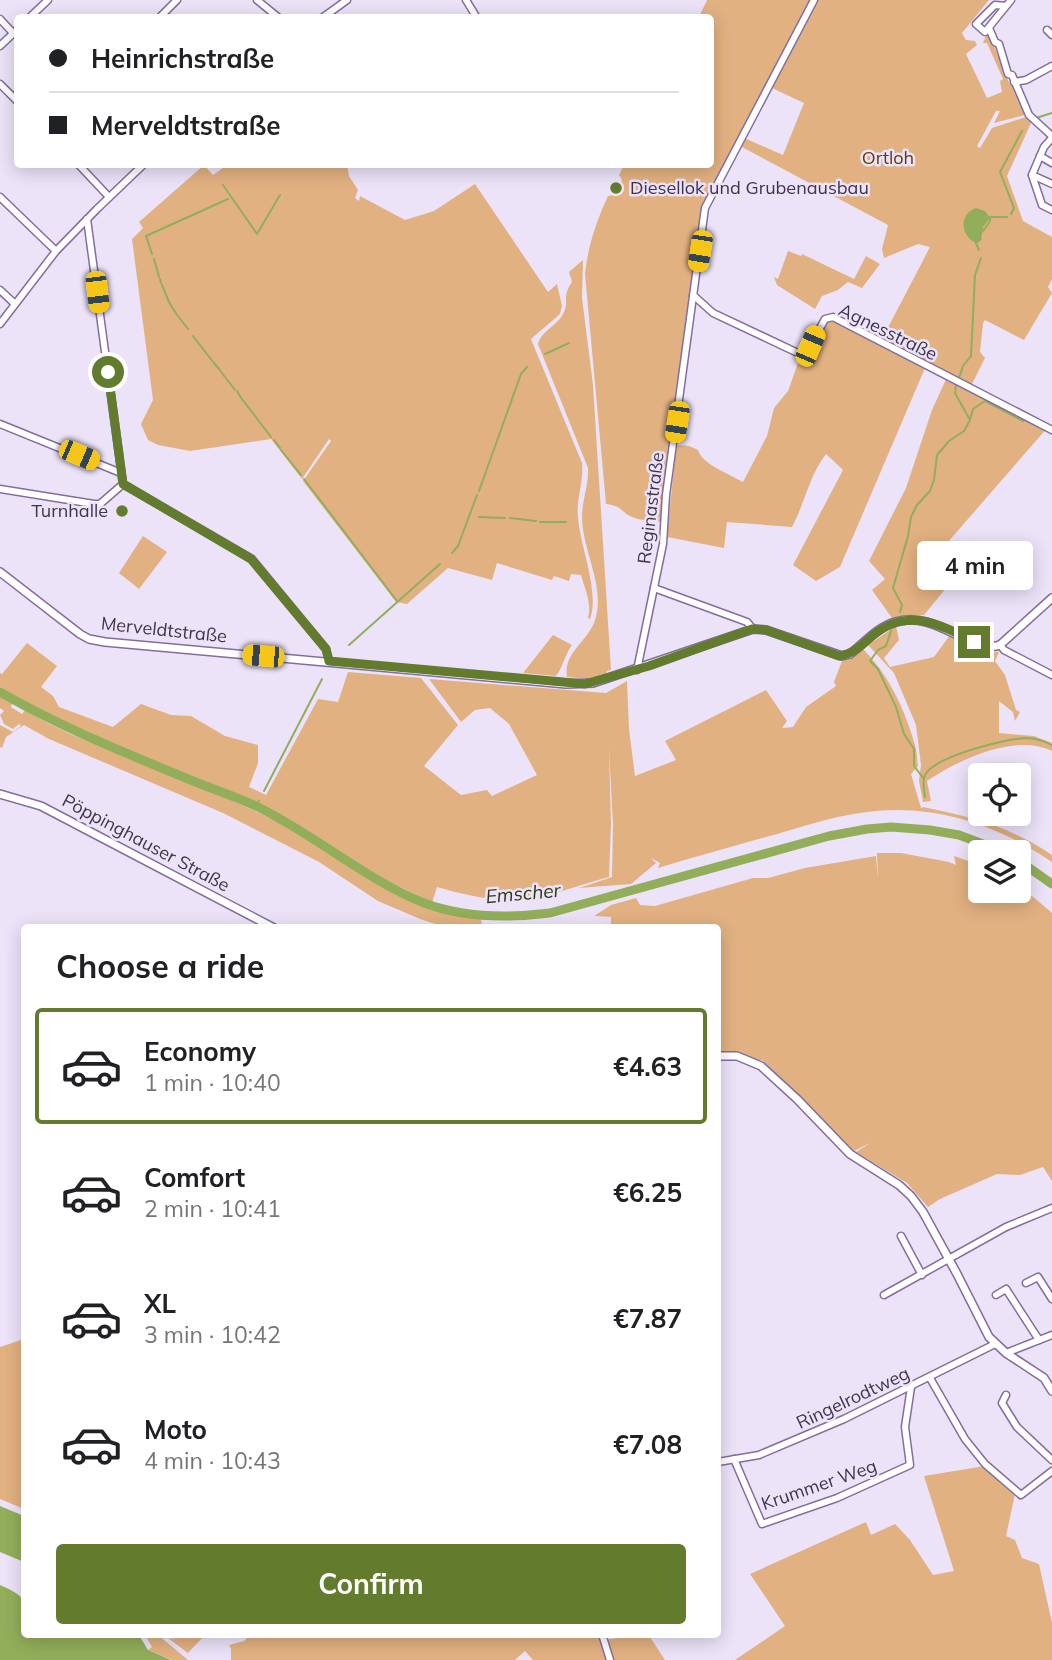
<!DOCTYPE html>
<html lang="en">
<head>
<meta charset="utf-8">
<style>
  body { margin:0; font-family:Mulish,sans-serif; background:#f2f2f2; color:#202124; height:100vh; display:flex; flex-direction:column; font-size:26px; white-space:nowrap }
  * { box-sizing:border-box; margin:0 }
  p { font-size:23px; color:#757577 }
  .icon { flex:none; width:38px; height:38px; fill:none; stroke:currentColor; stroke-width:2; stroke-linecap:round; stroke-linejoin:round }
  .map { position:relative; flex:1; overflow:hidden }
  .drawer { position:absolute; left:21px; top:924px; width:700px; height:714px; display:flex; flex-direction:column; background:#fff; border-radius:7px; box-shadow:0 4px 18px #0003 }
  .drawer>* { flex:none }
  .hud { position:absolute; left:14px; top:14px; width:700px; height:154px; border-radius:7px; box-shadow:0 4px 18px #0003; display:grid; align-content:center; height:154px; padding:0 35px; background:#fff }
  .buttons { position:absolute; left:968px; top:763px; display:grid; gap:14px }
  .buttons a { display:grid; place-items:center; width:63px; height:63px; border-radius:7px; background:#fff; box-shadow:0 4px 18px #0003; font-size:35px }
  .end { position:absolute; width:32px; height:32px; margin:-16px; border:9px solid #627b2d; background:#fff; box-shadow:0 0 0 4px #fff }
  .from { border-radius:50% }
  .bubble { position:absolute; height:49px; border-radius:7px; background:#fff; box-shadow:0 4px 18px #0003; font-size:23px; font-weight:700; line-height:49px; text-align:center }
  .car { position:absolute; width:21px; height:42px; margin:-21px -10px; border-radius:9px; box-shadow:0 0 5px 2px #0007; background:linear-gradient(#f5c518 24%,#345 0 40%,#f5c518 0 76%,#345 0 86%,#f5c518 0) }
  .hud b { display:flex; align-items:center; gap:24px; height:66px; font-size:26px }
  .hud b+b { border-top:2px solid #e0e0e0 }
  .hud i { width:18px; height:18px; background:#202124 }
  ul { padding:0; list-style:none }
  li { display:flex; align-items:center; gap:21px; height:116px; margin:0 14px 10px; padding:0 21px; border:4px solid transparent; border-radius:7px }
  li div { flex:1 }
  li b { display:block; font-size:26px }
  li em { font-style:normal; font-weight:700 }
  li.selected { border-color:#627b2d }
  li>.icon { width:63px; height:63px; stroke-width:1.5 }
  h2 { padding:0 35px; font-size:32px; line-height:84px }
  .action { display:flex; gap:14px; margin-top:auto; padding:14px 35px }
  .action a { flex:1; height:80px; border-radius:7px; background:#627b2d; color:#fff; font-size:28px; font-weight:700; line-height:80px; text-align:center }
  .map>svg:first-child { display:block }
  .green { fill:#e2b182 }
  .water { fill:#92ae5a }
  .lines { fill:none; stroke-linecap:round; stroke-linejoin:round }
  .stream { stroke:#92ae5a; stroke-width:2 }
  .river { stroke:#92ae5a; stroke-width:9 }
  .minor-casing { stroke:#836d9f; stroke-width:9 }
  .major-casing { stroke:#836d9f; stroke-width:10 }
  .minor { stroke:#fff; stroke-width:6 }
  .major { stroke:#fff; stroke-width:7 }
  .route { stroke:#627b2d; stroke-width:9 }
  .poi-dot { fill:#627b2d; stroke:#ece3f9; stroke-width:2.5 }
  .labels { text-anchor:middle; stroke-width:5; stroke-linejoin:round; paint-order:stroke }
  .park-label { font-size:18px; fill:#663a02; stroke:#ece3f9 }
  .poi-label { font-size:18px; fill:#3f354b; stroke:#ece3f9; text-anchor:start }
  .street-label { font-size:18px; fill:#3f354b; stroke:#ece3f9 }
  .water-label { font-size:19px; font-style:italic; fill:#2b3713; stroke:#ece3f9 }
</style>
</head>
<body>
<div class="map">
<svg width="1052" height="1660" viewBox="0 0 1052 1660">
  <rect width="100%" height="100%" fill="#ece3f9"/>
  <g class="green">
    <path d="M707 0H813L704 208 662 522C652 520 641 521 632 517 619 511 623 506 606 504L585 274C588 246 596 222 608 196L614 195 622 180 619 175 624 165 710 164V18L699 17Z"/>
    <polygon points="816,0 989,0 962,33 966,40 975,41 977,45 966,54 987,98 1002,92 1000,81 1003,79 987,43 983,43 988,31 1010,85 1013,85 1023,112 1026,111 1025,115 994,123 1000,111 996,111 977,146 980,148 992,128 1026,117 1031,123 1007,176 1023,221 1052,237 1052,279 1048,287 1052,293 1024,340 985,320 983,323 980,352 985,358 971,386 1048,427 921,573 922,579 934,588 944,586 947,587 924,615 892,618 872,590 885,579 869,561 906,488 932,410 948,375 882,339 930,247 918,244 884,258 882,249 888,225 740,146 744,138 783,155 804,103 772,88"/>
    <path d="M204 165 213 175 227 165H347L349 176 358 190 355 198 359 201 360 196 405 220 434 211 475 184 548 292 557 284 562 306 560 314 531 339 582 463C584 482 576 499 578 517 580 546 600 593 590 619L588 618C592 604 585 589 581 575L571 574 569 581 554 576 552 580 497 563 492 580 448 568 407 604 396 602 303 481 331 441 329 439 302 479 271 439 190 451 158 445 148 440 141 424 153 400 132 239 143 228 139 222Z"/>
    <polygon points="788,251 801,256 802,254 854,279 866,256 880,264 862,288 848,282 838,290 822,296 815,309 777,285 774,277 778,279"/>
    <path d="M583 260 582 298 593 385 611 670 607 671 606 675 587 679 567 677C563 652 588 642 595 620 606 587 582 550 582 517 582 500 589 485 588 468L538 344C542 330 557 326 563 314 570 301 561 298 572 282L569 272Z"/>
    <path d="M834 320 925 368 840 567 816 581 793 565 843 470 826 454C809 476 805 503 792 527L727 522 724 548 667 537 676 446C685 444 690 446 698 450 702 464 729 474 743 482L767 436 774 408 788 391 802 352 806 353C813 336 813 322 834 320Z"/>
    <polygon points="143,536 167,552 139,589 119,573"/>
    <path d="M896 626 899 640 884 658 890 667 934 657 950 635 976 650 999 652 995 661 1005 675 1016 710 1020 712 1015 721 1013 712 999 701V733L1034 736 1052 743V751C1015 733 958 760 927 781L931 801 923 802 919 781 921 765 916 725 894 673 868 645Z"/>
    <path d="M553 635 572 645C565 654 563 667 556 676L523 673Z"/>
    <path d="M27 643 57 666 41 687 53 696 59 707 113 727 141 704 171 715 191 716 225 736 258 745V763L249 787 266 795 318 699 338 702 348 672 421 678 458 725 424 766 461 795 487 790 492 796 537 775 509 724 490 708 475 710 461 722 429 679 606 693 627 681 629 729 635 776 676 760 665 741 766 690 787 721 782 728 793 727 806 707 836 686 834 682 842 661 849 659 863 649C889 675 905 710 915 745 917 752 917 759 918 766L911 774 921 808 923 807C972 817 1009 826 1052 855V862C995 823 929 802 860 813 832 817 804 826 777 834 737 845 698 856 658 868L660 863 651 858 656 863 631 884 579 888 612 877 613 825 609 749 611 824 609 877C582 884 557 894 529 899 500 903 464 895 437 887L431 906 423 898 384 879 288 820 255 803 60 721 0 687V673L2 674Z"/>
    <path d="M0 695 13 702 11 707 22 714 25 710C53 728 85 740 116 753 167 774 218 793 268 817 344 853 392 906 481 918L482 927H445L420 919 378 901 319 862 223 813 49 739 24 725 6 737 2 748 0 747V725L13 732 21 726 19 724 13 729 4 724 0 715 4 711 0 708Z"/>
    <polygon points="877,853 901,853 949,862 956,865 954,856 980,865 980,891 1018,891 1019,885 1052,913 1052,1181 1043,1167 1020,1175 997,1174 940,1199 928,1207 907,1183 856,1152 870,1143 854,1151 762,1060 758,1061 743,1055 718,1053 718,928 611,927 611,917 594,916 611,905 636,898 640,905 655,906 753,878 768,878 805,868 876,856 878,880"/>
    <polygon points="24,1339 24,1509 0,1499 0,1347"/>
    <polygon points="985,1466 1015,1494 1006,1536 1015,1540 1022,1558 1039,1564 1052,1623 1052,1660 735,1660 785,1626 750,1574 866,1522 871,1535 895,1524 910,1540 933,1575 954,1571 924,1476"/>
    <polygon points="251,1634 599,1634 603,1640 648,1634 665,1660 533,1660 525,1651 515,1660 231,1660 231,1649 229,1645 244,1641"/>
    <polygon points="145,1635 158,1635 188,1660 172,1660 148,1650 152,1647"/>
    <polygon points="179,1635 179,1634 205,1635 188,1653 168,1638 174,1639"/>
  </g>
  <g class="water">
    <path d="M976 208 985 211 990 218 983 227 981 240 976 243C960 236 959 213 976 208Z"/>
    <polygon points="0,1506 24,1516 24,1562 0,1552"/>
    <path d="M0 1585C32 1599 24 1602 24 1634L139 1635 148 1650 171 1660H0Z"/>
  </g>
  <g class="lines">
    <g class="stream">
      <polyline points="1036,118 1052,113"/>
      <polyline points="223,185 257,234 280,195"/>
      <polyline points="1011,214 1014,208 1000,172 1022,131"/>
      <polyline points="983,231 990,221 990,217 1007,217"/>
      <polyline points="979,250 976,243 981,239"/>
      <polyline points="152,254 146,236 228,199"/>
      <polyline points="154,259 159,277"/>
      <polyline points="160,279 161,283"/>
      <polyline points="162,285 169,302 177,315"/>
      <polyline points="178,316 188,329"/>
      <polyline points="193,336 213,362"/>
      <polyline points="545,354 569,343"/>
      <polyline points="214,363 219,369"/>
      <polyline points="220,370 224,376"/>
      <polyline points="225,377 235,390"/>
      <polyline points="959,378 963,366 971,356 975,275 981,258"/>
      <polyline points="237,391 241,398"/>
      <polyline points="242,399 271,437"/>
      <polyline points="970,420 973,409 985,401 1023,421"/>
      <polyline points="274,440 280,448"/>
      <polyline points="281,450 301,475"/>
      <polyline points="304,479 397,601"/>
      <polyline points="479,491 521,374 527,367"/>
      <polyline points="479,517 505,518"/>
      <polyline points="510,518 536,521"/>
      <polyline points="540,522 566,522"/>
      <polyline points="452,553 458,546 477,495"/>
      <polyline points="900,612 902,605 893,588 908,536 911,517 917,505 930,491 934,480 937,455 949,441 964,431 970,420 955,393 956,384"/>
      <polyline points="891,631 886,646 878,650 870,661 878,669 896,707 904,734 914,749 914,766 924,779"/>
      <polyline points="349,645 440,564"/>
      <polyline points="264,791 322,679"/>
      <path d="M925 797C924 790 922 781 925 775 935 756 1005 739 1026 738 1035 738 1044 741 1052 745"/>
      <polyline points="256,806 259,801"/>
    </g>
    <g class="river">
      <path d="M0 692C62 728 128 754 193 781 215 790 237 797 258 807 315 835 365 879 424 903 464 918 509 918 550 913L829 836 867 829 891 827 930 830 959 835 1004 852"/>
      <polyline points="1018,860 1052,884"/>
    </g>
    <g class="minor-casing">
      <g id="minor">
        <polyline points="257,0 279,18"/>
        <polyline points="466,0 477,18"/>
        <polyline points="1006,6 995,5 976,24 985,32 1011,0"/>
        <polyline points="29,18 48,0"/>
        <polyline points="159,18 177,0"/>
        <polyline points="322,18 347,0"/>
        <polyline points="0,19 13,33"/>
        <polyline points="989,28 995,42 999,44 1008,74 1012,75 1029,115 1052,136"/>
        <polyline points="1047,30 1052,35"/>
        <polyline points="0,46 18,29"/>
        <polyline points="1014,82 1026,80 1052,66"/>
        <polyline points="0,84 18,102"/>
        <polyline points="1052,138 1044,147 1032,175 1042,205 1052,210"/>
        <polyline points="1040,156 1052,163"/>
        <polyline points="78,164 109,197"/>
        <polyline points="1032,175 1052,184"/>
        <polyline points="0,197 56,251"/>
        <polyline points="87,219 123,484 252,559 326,649 329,661"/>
        <polyline points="0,290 15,304"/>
        <polyline points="693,295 713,313 800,354 807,352 825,319 833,317 1052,430"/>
        <polyline points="0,324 56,251 97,209 144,164"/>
        <polyline points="0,424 121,473"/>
        <polyline points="0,489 94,504 100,504 123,484"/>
        <polyline points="654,588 747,622 753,629"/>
        <polyline points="1000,645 1004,650 1052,675"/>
        <polyline points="637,670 663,544 666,495 705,208 814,0"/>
        <polyline points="901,1236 922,1275"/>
        <polyline points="1026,1283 1038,1277 1052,1299"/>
        <polyline points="884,1295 1006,1227 1052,1208"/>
        <polyline points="996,1295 1006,1289 1039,1340"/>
        <polyline points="1006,1353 1052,1335"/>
        <polyline points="930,1378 965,1439 985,1464 1021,1495 1052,1471"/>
        <polyline points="1006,1395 1002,1403 1017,1427 1052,1460"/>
        <polyline points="734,1459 762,1524 837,1498 910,1465 905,1427 911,1387"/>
        <polyline points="718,1462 759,1455 844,1419 995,1344"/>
        <polyline points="602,1634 610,1660"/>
      </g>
    </g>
    <g class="major-casing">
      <g id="major">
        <path d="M0 572 80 634 89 639 105 642 566 684 593 683 753 629 766 630 842 656 850 654C864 643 878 627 895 622 936 609 971 655 1000 645L1052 598"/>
        <polyline points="0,794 41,806 274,928"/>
        <polyline points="718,1056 737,1056 761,1066 797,1099 850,1154 899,1185 911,1196 923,1212 957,1274 989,1337 1006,1353 1044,1378 1052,1391"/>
      </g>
    </g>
    <use href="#minor" class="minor"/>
    <use href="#major" class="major"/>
  </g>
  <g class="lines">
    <path class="route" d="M108 372 123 484 251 559 326 649 329 661 585 684 649 666 752 629 766 630 839 656C852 655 862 645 872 636 906 607 938 623 974 642"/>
  </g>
  <g class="poi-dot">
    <circle cx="616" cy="188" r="7"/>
    <circle cx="122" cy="511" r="7"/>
  </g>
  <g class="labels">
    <g class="park-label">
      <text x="888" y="164">Ortloh</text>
    </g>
    <g class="poi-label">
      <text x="630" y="194">Diesellok und Grubenausbau</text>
      <text x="108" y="517" text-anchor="end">Turnhalle</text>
    </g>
    <g class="street-label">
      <text transform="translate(888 332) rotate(26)" y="6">Agnesstraße</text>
      <text transform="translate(651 508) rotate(-83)" y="6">Reginastraße</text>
      <text transform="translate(164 630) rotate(6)" y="6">Merveldtstraße</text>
      <text transform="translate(146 843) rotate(28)" y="6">Pöppinghauser Straße</text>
      <text transform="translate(853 1398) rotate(-25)" y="6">Ringelrodtweg</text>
      <text transform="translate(819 1485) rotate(-19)" y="6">Krummer Weg</text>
    </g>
    <g class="water-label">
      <text transform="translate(523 893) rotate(-5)" y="7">Emscher</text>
    </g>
  </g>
</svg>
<div class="buttons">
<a><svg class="icon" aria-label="locate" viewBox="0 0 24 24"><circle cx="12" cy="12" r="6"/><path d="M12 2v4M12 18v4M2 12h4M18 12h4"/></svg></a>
<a><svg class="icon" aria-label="layers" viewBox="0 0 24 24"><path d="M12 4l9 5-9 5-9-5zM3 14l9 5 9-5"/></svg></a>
</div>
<i class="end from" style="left:108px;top:372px"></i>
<i class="end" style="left:974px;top:642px"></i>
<div class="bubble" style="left:917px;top:541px;width:116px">4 min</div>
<i class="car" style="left:700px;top:251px;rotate:189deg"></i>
<i class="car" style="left:97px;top:292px;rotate:173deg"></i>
<i class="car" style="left:810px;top:346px;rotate:23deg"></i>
<i class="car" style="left:677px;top:422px;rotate:189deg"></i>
<i class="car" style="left:79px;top:455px;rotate:113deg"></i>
<i class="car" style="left:263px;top:656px;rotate:275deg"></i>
<div class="hud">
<b><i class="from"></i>Heinrichstraße</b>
<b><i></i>Merveldtstraße</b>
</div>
<section class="drawer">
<h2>Choose a ride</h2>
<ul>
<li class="selected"><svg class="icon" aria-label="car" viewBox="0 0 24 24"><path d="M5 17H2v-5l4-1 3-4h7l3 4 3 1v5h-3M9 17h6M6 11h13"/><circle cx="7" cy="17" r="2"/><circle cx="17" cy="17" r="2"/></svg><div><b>Economy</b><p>1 min · 10:40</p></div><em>€4.63</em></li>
<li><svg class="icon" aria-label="car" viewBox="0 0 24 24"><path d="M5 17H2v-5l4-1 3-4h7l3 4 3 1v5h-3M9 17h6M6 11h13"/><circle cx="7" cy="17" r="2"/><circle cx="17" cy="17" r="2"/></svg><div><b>Comfort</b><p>2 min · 10:41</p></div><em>€6.25</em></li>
<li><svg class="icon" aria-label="car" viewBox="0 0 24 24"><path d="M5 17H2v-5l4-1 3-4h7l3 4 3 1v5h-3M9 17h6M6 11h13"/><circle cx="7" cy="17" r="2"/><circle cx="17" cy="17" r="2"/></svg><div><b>XL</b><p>3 min · 10:42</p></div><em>€7.87</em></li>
<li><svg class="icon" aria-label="car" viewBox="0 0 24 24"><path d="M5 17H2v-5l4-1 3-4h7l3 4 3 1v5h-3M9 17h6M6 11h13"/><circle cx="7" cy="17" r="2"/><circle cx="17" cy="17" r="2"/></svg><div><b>Moto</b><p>4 min · 10:43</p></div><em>€7.08</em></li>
</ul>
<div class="action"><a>Confirm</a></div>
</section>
</div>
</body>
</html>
